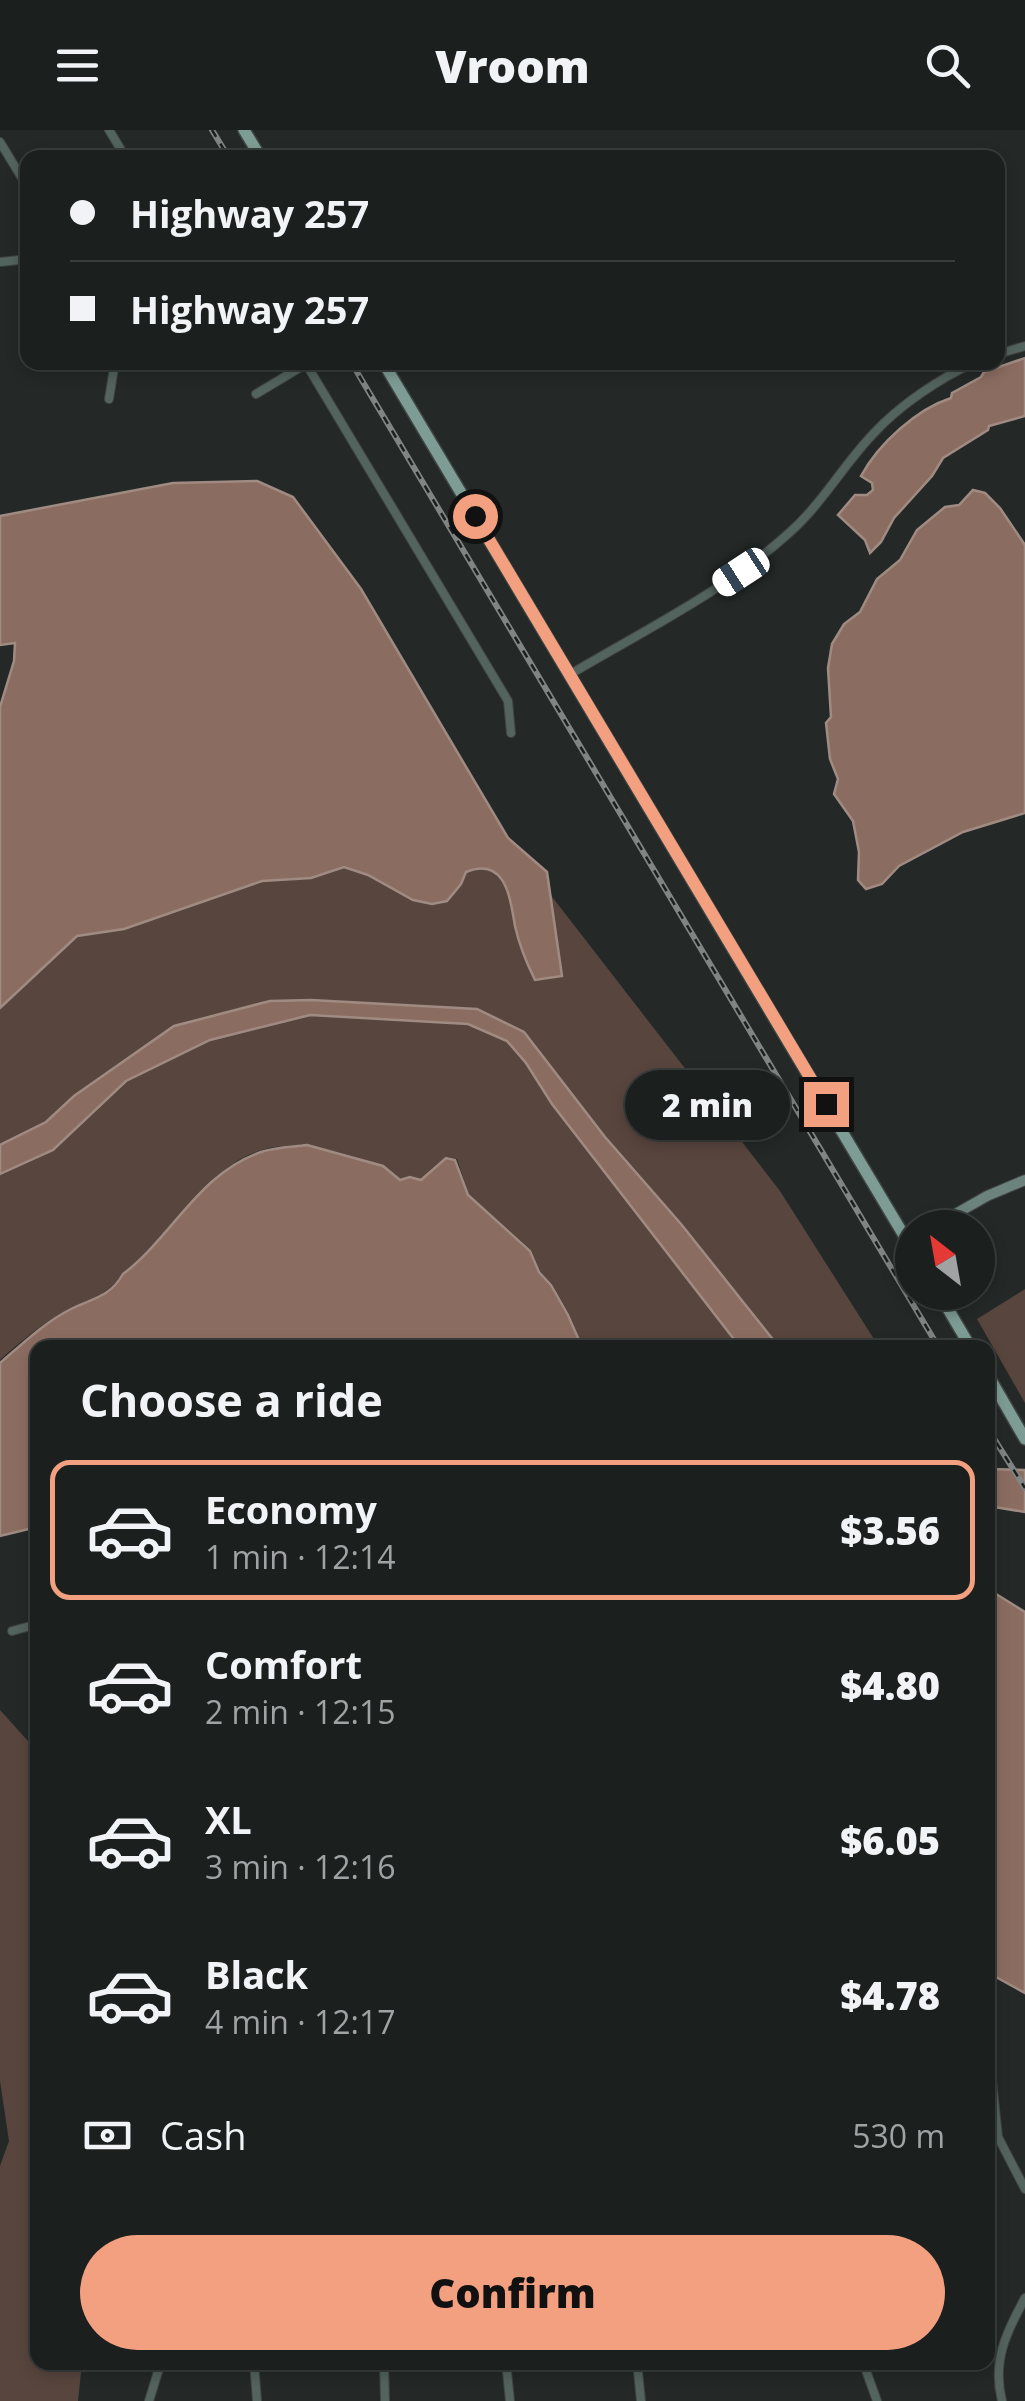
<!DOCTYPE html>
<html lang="en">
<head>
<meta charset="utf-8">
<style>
  body { margin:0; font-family:"Open Sans",sans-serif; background:#282c2b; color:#f1f3f6; height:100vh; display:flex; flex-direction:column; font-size:38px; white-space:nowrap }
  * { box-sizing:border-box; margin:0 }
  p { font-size:32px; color:#a0a2a4 }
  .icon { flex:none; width:55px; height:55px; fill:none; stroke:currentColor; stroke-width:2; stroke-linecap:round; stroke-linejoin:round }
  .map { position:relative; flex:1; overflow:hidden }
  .drawer { position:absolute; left:30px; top:1210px; width:965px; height:1030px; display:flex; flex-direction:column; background:#1b1f1e; border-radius:20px; box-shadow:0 5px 15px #0003,0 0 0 2px #393d3c }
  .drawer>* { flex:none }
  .guide { position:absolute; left:20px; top:20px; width:985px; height:220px; border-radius:20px; box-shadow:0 5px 15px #0003,0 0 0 2px #393d3c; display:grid; align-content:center; height:220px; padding:0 50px; background:#1b1f1e }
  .needle { width:65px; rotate:329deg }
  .tools { position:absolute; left:895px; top:1080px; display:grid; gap:20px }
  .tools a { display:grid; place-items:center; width:100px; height:100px; border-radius:50%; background:#1b1f1e; box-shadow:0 5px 15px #0003,0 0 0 2px #393d3c; font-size:50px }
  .end { position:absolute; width:45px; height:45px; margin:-22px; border:12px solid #f2a07f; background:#111; box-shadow:0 0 0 5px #111 }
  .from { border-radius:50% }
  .bubble { position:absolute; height:70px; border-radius:35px; background:#1b1f1e; box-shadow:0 5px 15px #0003,0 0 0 2px #393d3c; font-size:32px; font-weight:800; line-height:70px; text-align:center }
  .car { position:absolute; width:30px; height:60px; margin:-30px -15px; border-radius:12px; box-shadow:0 0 8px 2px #0007; background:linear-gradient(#fff 24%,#345 0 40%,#fff 0 76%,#345 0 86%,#fff 0) }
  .guide b { display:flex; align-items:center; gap:35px; height:95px; font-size:38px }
  .guide b+b { border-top:2px solid #393d3c }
  .guide i { width:25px; height:25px; background:#f1f3f6 }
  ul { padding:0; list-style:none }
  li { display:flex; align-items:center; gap:30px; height:140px; margin:0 20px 15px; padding:0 30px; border:5px solid transparent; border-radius:20px }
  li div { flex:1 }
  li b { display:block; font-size:38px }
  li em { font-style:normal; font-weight:800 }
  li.on { border-color:#f2a07f }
  li>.icon { width:90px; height:90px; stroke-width:1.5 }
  h2 { padding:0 50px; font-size:45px; line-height:120px }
  .pay { display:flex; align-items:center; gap:25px; height:110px; padding:0 50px; font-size:38px }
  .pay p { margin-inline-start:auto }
  .cta { display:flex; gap:20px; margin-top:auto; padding:20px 50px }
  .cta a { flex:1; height:115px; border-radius:60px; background:#f2a07f; color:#111; font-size:40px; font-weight:800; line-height:115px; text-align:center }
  header { display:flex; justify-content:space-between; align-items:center; height:130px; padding:0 50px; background:#1b1f1e; font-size:45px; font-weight:800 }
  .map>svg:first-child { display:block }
  .green { fill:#58453e }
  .water { fill:#8b6c60; stroke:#a08b82; stroke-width:2.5 }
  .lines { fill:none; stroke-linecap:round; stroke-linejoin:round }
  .street-casing { stroke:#404443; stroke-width:10 }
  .secondary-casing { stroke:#404443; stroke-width:12 }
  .primary-casing { stroke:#404443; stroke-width:14 }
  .street { stroke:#53635e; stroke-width:8 }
  .secondary { stroke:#6b837c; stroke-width:10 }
  .primary { stroke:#7d9d94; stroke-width:11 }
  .rail-casing { stroke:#808483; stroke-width:6 }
  .rail { stroke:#1b201e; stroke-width:2.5; stroke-dasharray:8; stroke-linecap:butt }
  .route { stroke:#f2a07f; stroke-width:12 }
</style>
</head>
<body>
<header><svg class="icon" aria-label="menu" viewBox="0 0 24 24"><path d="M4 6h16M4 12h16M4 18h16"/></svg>Vroom<svg class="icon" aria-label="search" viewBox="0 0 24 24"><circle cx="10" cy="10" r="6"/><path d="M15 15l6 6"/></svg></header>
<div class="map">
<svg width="1025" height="2271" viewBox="0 0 1025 2271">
  <rect width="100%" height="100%" fill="#242928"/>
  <g class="green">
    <path d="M365 712 522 728 780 1061 879 1217H583L569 1184 552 1154 540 1141 531 1120 469 1065 457 1029 446 1027 421 1049 411 1046 400 1049C381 1033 361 1029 337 1022 218 990 197 1087 123 1143 109 1165 93 1167 71 1178 45 1191 21 1211 0 1230V848L68 792Z"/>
    <polygon points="1025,1159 1025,1273 977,1189"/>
    <polygon points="0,1580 37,1621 38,2232 82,2233 78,2271 0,2271 0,2036 9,2011 0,1951"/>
  </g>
  <g class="water">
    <path d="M1025 228V286L989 296 988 300 943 328 932 346 894 388 881 412 870 423 865 410 838 385 855 365H867L873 360 872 353 861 346C879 313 917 279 951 268L952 263 981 247 984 242Z"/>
    <path d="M257 351 293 367 361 459 508 708 547 742 562 846 535 850C527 834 519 814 515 796 510 768 506 726 466 742L461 754 447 771 432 774 413 770 368 745 344 737 311 748 262 751 124 799 77 806 0 878V577L14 531 15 513 0 515V386L173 353Z"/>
    <polygon points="973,360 985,363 1000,378 1025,415 1025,683 963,702 899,736 882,754 866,759 858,750 859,722 853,691 834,664 838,649 830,629 826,593 831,587 828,538 832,514 844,494 860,482 877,449 900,430 917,400 945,377 959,375"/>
    <polygon points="311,870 477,879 524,902 605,1007 681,1094 779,1217 740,1217 552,974 526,933 507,911 468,894 310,885 210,910 126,951 53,1020 0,1044 0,1015 46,992 74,966 174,896 270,871"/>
    <path d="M307 1015 383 1036 400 1050 410 1047 421 1050 446 1028 455 1030 468 1065 530 1121 539 1142 551 1155 568 1185 582 1217 38 1218 37 1397 0 1406V1233C22 1214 45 1192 71 1179 93 1168 110 1167 123 1144 172 1107 199 1043 261 1022 275 1017 292 1017 307 1015Z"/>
    <polygon points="988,1339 1025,1340 1025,1382 988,1376"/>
    <polygon points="988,1459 1025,1482 1025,1863 994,1846 988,1846"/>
  </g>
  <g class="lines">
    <g class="street-casing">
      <g id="street">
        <polyline points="109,0 126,28"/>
        <polyline points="0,12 28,58"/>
        <polyline points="0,132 28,129"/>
        <polyline points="998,224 1025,216"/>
        <polyline points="305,232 508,571 511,603"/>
        <polyline points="256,264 306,234"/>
        <polyline points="109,269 115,232"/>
        <path d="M569 545C643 501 725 461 789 403 822 374 844 334 874 303 901 274 939 249 975 232"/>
        <polyline points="12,1501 38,1494"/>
        <polyline points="988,1934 991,1941 998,2007 1025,2059"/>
        <polyline points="254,2232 257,2271"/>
        <polyline points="384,2232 385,2271"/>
        <polyline points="506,2232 510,2271"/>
        <polyline points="637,2232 641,2271"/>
        <polyline points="863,2232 877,2271"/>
        <polyline points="638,2236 663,2232"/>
        <polyline points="149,2271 161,2232"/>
        <path d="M1002 2271C992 2231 1006 2203 1025 2168"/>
      </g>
    </g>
    <g class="secondary-casing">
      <polyline id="secondary" points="931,1098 987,1066 1025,1050"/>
    </g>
    <g class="primary-casing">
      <g id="primary">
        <polyline points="244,0 261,28"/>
        <polyline points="383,232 912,1119"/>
        <polyline points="938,1162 971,1218"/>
        <polyline points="988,1245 1025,1309"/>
      </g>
    </g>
    <use href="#street" class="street"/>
    <use href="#secondary" class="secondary"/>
    <use href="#primary" class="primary"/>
    <g class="rail-casing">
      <g id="rail">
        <polyline points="212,0 229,28"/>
        <polyline points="351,232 939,1218"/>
        <polyline points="988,1299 1025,1358"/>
      </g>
    </g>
    <use href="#rail" class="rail"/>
  </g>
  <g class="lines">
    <polyline class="route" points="475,386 826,974"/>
  </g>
</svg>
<div class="tools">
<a><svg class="needle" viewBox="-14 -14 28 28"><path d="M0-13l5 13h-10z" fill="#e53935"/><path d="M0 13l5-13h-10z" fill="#a0a2a4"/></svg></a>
</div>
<i class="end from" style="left:475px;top:386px"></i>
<i class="end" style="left:826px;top:974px"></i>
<div class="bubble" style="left:625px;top:940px;width:165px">2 min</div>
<i class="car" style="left:741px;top:442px;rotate:237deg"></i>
<div class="guide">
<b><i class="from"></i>Highway 257</b>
<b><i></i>Highway 257</b>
</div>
<section class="drawer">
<h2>Choose a ride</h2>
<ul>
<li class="on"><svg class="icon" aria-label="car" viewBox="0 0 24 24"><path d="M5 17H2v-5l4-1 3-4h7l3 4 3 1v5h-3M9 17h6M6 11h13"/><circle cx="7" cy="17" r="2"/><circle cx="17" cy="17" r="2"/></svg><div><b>Economy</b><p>1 min · 12:14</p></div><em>$3.56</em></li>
<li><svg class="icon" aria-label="car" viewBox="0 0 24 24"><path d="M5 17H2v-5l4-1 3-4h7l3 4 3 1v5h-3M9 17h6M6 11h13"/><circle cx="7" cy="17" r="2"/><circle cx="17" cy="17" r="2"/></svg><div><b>Comfort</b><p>2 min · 12:15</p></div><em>$4.80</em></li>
<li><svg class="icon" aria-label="car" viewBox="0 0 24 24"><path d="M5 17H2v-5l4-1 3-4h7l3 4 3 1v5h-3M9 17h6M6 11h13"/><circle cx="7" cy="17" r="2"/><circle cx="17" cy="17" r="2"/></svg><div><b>XL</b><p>3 min · 12:16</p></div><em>$6.05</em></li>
<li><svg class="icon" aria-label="car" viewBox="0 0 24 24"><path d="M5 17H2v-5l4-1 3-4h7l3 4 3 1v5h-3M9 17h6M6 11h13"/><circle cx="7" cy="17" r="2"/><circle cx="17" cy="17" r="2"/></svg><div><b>Black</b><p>4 min · 12:17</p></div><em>$4.78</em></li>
</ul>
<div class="pay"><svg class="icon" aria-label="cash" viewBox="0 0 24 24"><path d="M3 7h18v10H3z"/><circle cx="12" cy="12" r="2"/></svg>Cash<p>530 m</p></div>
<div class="cta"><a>Confirm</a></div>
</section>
</div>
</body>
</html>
